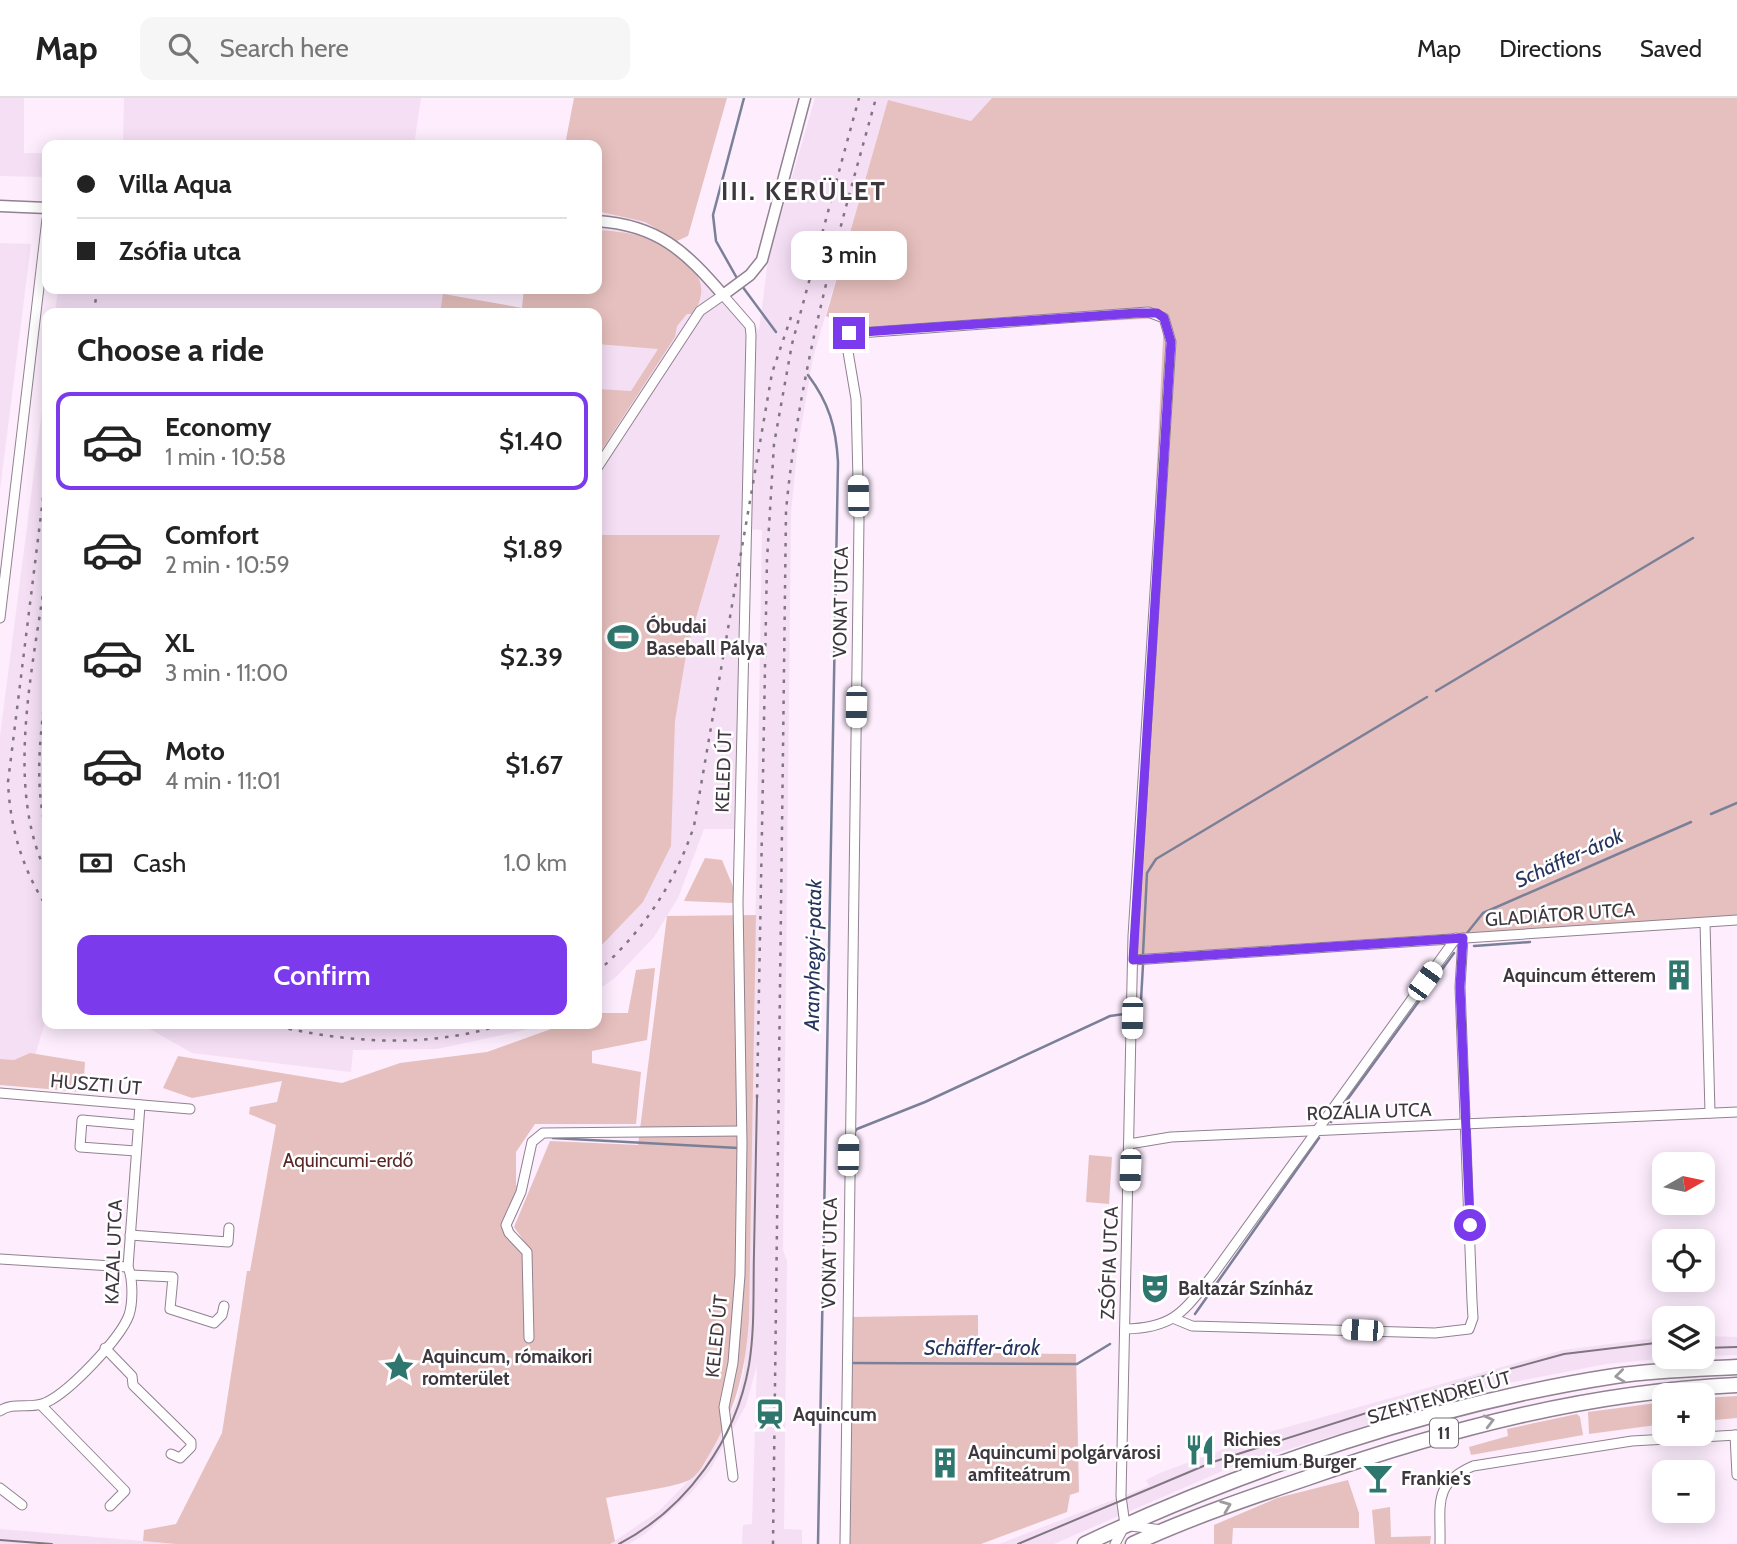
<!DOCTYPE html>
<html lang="en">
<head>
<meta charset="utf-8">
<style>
  body { margin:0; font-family:Cabin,sans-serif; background:#f6f6f6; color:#222; height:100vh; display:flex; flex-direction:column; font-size:26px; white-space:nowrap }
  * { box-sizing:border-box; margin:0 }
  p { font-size:23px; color:#767676 }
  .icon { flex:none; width:38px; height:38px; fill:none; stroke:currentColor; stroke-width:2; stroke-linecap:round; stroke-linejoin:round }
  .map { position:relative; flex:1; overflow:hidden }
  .panel { position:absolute; left:42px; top:210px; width:560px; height:721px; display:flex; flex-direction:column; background:#fff; border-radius:14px; box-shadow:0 4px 18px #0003 }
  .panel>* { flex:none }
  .guide { position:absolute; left:42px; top:42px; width:560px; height:154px; border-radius:14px; box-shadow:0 4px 18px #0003; display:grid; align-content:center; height:154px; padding:0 35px; background:#fff }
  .needle { width:46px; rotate:81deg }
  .fabs { position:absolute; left:1652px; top:1054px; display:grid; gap:14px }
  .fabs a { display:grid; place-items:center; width:63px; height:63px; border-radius:14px; background:#fff; box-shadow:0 4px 18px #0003; font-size:35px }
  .end { position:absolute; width:32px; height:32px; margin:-16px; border:9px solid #7c3aed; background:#fff; box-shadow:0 0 0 4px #fff }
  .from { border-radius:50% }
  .bubble { position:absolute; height:49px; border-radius:14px; background:#fff; box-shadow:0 4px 18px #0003; font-size:23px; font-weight:600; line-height:49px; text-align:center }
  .car { position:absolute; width:21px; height:42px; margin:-21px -10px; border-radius:9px; box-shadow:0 0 5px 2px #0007; background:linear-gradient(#fff 24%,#345 0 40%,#fff 0 76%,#345 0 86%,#fff 0) }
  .guide b { display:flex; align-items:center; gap:24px; height:66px; font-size:26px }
  .guide b+b { border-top:2px solid #e0e0e0 }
  .guide i { width:18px; height:18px; background:#222 }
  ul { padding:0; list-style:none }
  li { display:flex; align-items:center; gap:21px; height:98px; margin:0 14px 10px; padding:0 21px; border:4px solid transparent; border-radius:14px }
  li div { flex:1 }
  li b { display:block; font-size:26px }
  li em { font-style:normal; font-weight:600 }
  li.active { border-color:#7c3aed }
  li>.icon { width:63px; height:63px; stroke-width:1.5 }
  h2 { padding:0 35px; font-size:32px; line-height:84px }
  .pay { display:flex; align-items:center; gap:18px; height:77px; padding:0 35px; font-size:26px }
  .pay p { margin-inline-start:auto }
  .primary-button { display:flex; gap:14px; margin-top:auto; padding:14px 35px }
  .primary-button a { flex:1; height:80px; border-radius:14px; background:#7c3aed; color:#fff; font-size:28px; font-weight:600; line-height:80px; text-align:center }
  header { display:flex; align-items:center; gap:42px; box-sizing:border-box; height:98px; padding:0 35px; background:#fff; border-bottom:2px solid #e0e0e0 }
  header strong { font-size:33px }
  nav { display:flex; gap:38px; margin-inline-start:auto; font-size:24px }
  .search { width:490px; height:63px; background:#f6f6f6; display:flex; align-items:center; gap:18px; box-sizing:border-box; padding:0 24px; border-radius:14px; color:#767676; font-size:26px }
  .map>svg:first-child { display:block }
  .built { fill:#f5dff5 }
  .green { fill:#e6c0be }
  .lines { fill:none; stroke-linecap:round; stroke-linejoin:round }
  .stream { stroke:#7a8098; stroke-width:2.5 }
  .minor-casing { stroke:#908290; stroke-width:11 }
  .tertiary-casing { stroke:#908290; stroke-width:13 }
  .primary-casing { stroke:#908290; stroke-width:17 }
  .minor { stroke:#fff; stroke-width:9 }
  .tertiary { stroke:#fff; stroke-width:10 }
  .primary { stroke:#fff; stroke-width:14 }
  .tram { stroke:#807680; stroke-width:2 }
  .rail { stroke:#807680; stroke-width:2.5; stroke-dasharray:3.5 7; stroke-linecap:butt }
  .oneway { stroke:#9e9b9e }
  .route { stroke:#7c3aed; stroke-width:9 }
  .labels { text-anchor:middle; stroke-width:5; stroke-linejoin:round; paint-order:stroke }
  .shield { fill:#fff; stroke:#787378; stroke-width:2 }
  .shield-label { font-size:18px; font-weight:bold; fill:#3e373e }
  .street-label { font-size:19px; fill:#3e373e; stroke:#fff }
  .poi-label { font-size:19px; font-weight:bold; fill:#3e373e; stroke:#fff; text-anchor:start }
  .park-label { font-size:19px; fill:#5b2626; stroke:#fff }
  .water-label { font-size:21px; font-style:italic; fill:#27345f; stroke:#fff }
  .district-label { font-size:26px; font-weight:bold; letter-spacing:2px; fill:#3e373e; stroke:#fff }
</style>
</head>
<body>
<header>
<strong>Map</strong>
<div class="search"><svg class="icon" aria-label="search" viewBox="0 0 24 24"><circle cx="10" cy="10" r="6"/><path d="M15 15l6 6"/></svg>Search here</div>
<nav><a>Map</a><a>Directions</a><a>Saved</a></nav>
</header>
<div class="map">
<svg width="1737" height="1446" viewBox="0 0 1737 1446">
  <rect width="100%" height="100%" fill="#fdedfd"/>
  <g class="built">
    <polygon points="0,0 24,0 24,55 47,55 47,79 0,78"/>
    <polygon points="124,0 421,0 414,47 123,47"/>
    <polygon points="815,0 992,0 971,23 888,2 813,260 797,354 791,415 783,1152 787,1163 784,1431 802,1432 802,1446 742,1446 743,1427 752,1426 757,1267 746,1307 710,1372 691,1395 645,1436 629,1446 610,1446 659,1413 704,1367 737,1303 744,1273 750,1152 762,432 744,431 734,731 704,731 678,800 654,839 617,878 597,893 597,215 55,215 58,191 444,191 444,196 522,210 524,191 597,191 597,113 645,124 677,143 759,232 768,162"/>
    <polygon points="0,145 31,146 0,392"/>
    <polygon points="47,274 47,918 28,981 0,979 0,638"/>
    <polygon points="141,926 538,926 525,932 437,951 353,952 351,974 192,955"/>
    <polygon points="1703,1238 1737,1239 1737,1257 1703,1258"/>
    <polygon points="1664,1239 1664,1258 1690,1258 1606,1266 1498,1287 1234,1368 1054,1446 999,1446 1149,1388 1146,1382 1160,1375 1273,1333 1563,1252"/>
    <polygon points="0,1431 143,1443 177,1446 0,1446"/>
  </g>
  <g class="green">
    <polygon points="574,0 727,0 688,138 677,143 645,124 597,113 597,47 565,47"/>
    <polygon points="992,0 1737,0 1737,822 1133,862 1164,220 858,235 826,218 888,2 971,23"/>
    <path d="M597 132C611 133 626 134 640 138 673 149 722 178 692 216H687L677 228 675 239 597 359V291L631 293 658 251 597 246V215H440L443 196 522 210 524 191H597Z"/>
    <polygon points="597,437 720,437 687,551 675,623 671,748 643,804 597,852"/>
    <polygon points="705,760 722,762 734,791 733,805 684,803"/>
    <path d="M756 817 749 1220C746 1269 737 1308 713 1350 707 1360 701 1374 691 1381 679 1389 623 1396 606 1400L615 1443 610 1446H176L143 1443 144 1432 176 1426 222 1335 247 1173H250L276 1027 249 1016 250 1009 277 1004 282 983 192 1000 163 990 178 958 342 985 400 965 487 954 565 926H597V915H628L636 872 655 870 647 942 592 953V965L641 974 636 1026H535L516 1054V1087L519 1090 505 1120 524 1161 525 1241 533 1243 531 1153 514 1129 550 1043 638 1047 667 818Z"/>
    <polygon points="30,955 85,964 83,994 0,987 0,961 14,962"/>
    <polygon points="1089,1057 1112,1059 1109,1106 1086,1104"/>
    <polygon points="978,1217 978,1255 1076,1256 1079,1394 1070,1397 1067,1414 981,1446 850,1446 853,1219"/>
    <polygon points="1737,1298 1737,1320 1703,1323 1703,1300"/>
    <polygon points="1664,1304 1664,1326 1589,1336 1588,1314"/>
    <polygon points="1577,1316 1580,1319 1583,1337 1471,1357 1469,1349 1508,1338 1507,1331"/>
    <polygon points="1348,1382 1359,1415 1359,1430 1233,1430 1232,1446 1214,1446 1214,1427 1277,1400"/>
    <polygon points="1390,1409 1391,1439 1431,1438 1430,1446 1375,1446 1372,1412"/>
  </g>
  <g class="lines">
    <g class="stream">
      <polyline points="738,182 716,143 713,117 744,0"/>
      <polyline points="742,188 776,234"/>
      <path d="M808 277C829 305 836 329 838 364L818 1446"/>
      <polyline points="1436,593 1693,440"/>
      <polyline points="1711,716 1737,705"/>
      <polyline points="1467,835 1483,815 1691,724"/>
      <polyline points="1474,848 1530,844"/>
      <polyline points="1143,856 1147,775 1156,761 1427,599"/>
      <polyline points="1141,902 1143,867"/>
      <polyline points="1331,1024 1454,855"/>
      <polyline points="853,1036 857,1031 925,1004 1110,918 1124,916"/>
      <polyline points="553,1040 738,1050"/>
      <polyline points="1195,1216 1319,1040"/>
      <polyline points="849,1265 1077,1266 1110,1246"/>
    </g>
    <g class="minor-casing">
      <g id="minor">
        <polyline points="597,370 700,213 723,197 750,228 751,237 738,804 742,1046 740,1177 733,1265 724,1309 733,1379"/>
        <polyline points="0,520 47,121"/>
        <polyline points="1705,825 1710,1015"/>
        <polyline points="1133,862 1737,822"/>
        <polyline points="0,995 190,1011"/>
        <polyline points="1129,1046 1171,1039 1737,1014"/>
        <polyline points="136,1053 80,1049 82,1022 138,1027"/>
        <polyline points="130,1137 228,1144 229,1130"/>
        <polyline points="0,1161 128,1169"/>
        <polyline points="131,1177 173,1179 170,1211 214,1225 222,1217 224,1208"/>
        <polyline points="1175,1221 1192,1228 1435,1235 1469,1231 1473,1220 1472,1203 1460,889 1463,840"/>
        <path d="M1125 1231C1174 1230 1183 1214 1212 1178L1456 840"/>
        <polyline points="529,1240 527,1154 509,1135 506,1127 521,1094 532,1044 543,1035 741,1033"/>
        <polyline points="105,1250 132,1278 133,1287 191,1344 191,1349 180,1360 171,1356"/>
        <polyline points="41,1307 125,1393 110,1408"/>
        <path d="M0 1313C13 1303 32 1312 47 1304 70 1293 120 1241 129 1217 133 1204 133 1181 128 1169L140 1007"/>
        <polyline points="1735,1337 1737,1377"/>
        <polyline points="0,1390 22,1407"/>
        <polyline points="1131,1428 1162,1432"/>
        <polyline points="845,1446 859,422 856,301 845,236 1148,214 1164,220 1171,244 1133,838 1121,1398 1125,1427 1115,1446"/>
        <path d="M1440 1446C1441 1407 1432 1386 1473 1368L1632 1343 1737 1337"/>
      </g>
    </g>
    <g class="tertiary-casing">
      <g id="tertiary">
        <polyline points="0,108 47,110"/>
        <path d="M597 123C658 127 685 153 723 197L750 177 762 162 805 0"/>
      </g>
    </g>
    <g class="primary-casing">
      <g id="primary">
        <path d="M1085 1446C1246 1370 1439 1305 1615 1278 1655 1272 1697 1271 1737 1269"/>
        <path d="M1133 1446C1189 1420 1248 1400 1307 1380 1448 1331 1588 1294 1737 1287"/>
      </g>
    </g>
    <use href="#minor" class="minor"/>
    <use href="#tertiary" class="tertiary"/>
    <use href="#primary" class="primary"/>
    <g class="tram">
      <polyline points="1703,1250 1737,1249"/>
      <polyline points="0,1442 52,1446"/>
      <path d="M619 1446C687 1410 736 1342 749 1267 755 1230 753 1192 754 1155 755 1103 756 1052 757 1000"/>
      <polyline points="1018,1446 1213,1364 1473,1281 1564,1256 1664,1244"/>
    </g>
    <g class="rail">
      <polyline points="94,215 97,191"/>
      <path d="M47 368 8 684C10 729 22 771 47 809"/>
      <path d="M47 467C35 563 3 687 47 776"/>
      <path d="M47 581C41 634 33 684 47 736"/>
      <path d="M597 874C643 834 675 785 694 728L772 275 791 219"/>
      <path d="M268 926C345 945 428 951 504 926"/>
      <polyline points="757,1000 767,462 774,346 792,246 859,0"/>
      <path d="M773 1446 786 413C799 271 838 137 876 0"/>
    </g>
  </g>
  <defs><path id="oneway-chevron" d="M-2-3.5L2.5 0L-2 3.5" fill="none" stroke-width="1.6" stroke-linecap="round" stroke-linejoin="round" transform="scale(1.75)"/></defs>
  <g class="oneway">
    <use href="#oneway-chevron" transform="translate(1620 1278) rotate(173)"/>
    <use href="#oneway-chevron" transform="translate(1489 1323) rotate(-14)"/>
    <use href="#oneway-chevron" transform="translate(1226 1408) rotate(-21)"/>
  </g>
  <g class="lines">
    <polyline class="route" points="849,235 1137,215 1157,215 1164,220 1171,244 1133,862 1463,840 1460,889 1470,1127"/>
  </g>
  <defs>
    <g id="stadium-bare" transform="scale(2.415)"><path d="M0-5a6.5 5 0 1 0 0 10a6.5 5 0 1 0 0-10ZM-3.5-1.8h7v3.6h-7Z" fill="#2f776e" stroke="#fff" stroke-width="2.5" paint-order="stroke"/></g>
    <g id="building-bare" transform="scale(2.415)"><path d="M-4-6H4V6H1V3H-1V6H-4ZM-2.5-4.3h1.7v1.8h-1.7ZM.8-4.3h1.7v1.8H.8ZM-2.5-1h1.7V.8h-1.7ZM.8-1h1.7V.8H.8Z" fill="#2f776e" stroke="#fff" stroke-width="2.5" paint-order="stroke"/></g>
    <g id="theatre-bare" transform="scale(2.415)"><path d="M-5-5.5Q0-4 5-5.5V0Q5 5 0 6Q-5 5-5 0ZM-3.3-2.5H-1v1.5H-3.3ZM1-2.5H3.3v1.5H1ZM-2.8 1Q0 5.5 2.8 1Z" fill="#2f776e" stroke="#fff" stroke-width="2.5" paint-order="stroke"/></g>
    <g id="sight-bare" transform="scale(2.415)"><path d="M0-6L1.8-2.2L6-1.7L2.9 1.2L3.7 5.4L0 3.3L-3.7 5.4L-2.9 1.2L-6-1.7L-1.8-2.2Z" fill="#2f776e" stroke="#fff" stroke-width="2.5" paint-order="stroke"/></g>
    <g id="station-bare" transform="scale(2.415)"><path d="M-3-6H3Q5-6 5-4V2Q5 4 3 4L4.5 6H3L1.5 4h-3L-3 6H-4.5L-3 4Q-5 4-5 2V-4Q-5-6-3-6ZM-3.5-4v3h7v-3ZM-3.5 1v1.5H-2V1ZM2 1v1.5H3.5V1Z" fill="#2f776e" stroke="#fff" stroke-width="2.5" paint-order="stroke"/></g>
    <g id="restaurant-bare" transform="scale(2.415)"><path d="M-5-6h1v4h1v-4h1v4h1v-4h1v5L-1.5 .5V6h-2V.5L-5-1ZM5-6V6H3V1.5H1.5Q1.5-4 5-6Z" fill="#2f776e" stroke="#fff" stroke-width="2.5" paint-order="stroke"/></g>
    <g id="bar-bare" transform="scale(2.415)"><path d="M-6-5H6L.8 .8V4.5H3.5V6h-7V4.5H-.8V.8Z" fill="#2f776e" stroke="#fff" stroke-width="2.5" paint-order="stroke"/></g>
  </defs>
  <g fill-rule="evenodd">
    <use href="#stadium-bare" x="623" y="539"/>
    <use href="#building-bare" x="1679" y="877"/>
    <use href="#theatre-bare" x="1155" y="1190"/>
    <use href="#sight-bare" x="399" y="1269"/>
    <use href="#station-bare" x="770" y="1316"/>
    <use href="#restaurant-bare" x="1200" y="1352"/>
    <use href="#building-bare" x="945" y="1365"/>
    <use href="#bar-bare" x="1378" y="1380"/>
  </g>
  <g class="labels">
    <rect class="shield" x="1430" y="1320.5" width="28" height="29" rx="5"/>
    <g class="shield-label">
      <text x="1444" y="1341">11</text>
    </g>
    <g class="street-label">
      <text transform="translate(840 504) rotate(-89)" y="7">VONAT UTCA</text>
      <text transform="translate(723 673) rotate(-88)" y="7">KELED ÚT</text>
      <text transform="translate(1560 816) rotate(-4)" y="7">GLADIÁTOR UTCA</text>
      <text transform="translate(96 986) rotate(5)" y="7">HUSZTI ÚT</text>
      <text transform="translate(1369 1013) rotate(-2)" y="7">ROZÁLIA UTCA</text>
      <text transform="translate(113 1154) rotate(-88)" y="7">KAZAL UTCA</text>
      <text transform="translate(829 1155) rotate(-89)" y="7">VONAT UTCA</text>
      <text transform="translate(1109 1165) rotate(-88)" y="7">ZSÓFIA UTCA</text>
      <text transform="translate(716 1238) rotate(-84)" y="7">KELED ÚT</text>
      <text transform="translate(1439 1299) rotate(-16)" y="7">SZENTENDREI ÚT</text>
    </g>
    <g class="poi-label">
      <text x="646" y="535">Óbudai<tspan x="646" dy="22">Baseball Pálya</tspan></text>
      <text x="1656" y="884" text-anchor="end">Aquincum étterem</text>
      <text x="1178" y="1197">Baltazár Színház</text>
      <text x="422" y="1265">Aquincum, rómaikori<tspan x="422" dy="22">romterület</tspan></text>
      <text x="793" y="1323">Aquincum</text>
      <text x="1223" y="1348">Richies<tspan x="1223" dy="22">Premium Burger</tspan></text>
      <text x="968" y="1361">Aquincumi polgárvárosi<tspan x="968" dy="22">amfiteátrum</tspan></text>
      <text x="1401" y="1387">Frankie's</text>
    </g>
    <g class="park-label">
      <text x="348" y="1069">Aquincumi-erdő</text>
    </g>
    <g class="water-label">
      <text transform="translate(1569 760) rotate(-24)" y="7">Schäffer-árok</text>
      <text transform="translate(813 857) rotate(-89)" y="7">Aranyhegyi-patak</text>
      <text x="982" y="1257">Schäffer-árok</text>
    </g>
    <g class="district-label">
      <text x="804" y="102">III. KERÜLET</text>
    </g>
  </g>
</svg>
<div class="fabs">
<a><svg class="needle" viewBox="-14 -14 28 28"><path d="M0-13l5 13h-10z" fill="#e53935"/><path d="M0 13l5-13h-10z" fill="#767676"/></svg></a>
<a><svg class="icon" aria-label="locate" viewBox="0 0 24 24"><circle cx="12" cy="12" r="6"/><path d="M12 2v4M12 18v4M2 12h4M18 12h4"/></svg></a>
<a><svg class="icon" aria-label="layers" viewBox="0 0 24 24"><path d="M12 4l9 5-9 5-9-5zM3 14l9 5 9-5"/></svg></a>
<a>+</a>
<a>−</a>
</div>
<i class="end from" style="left:1470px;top:1127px"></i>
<i class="end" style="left:849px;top:235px"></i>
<div class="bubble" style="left:791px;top:133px;width:116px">3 min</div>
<i class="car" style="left:858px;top:398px;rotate:359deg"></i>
<i class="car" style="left:856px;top:609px;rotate:181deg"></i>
<i class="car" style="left:1425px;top:883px;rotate:36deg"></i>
<i class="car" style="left:1132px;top:920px;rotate:181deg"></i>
<i class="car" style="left:848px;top:1057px;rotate:1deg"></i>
<i class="car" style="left:1130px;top:1072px;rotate:182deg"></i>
<i class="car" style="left:1362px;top:1232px;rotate:273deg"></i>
<div class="guide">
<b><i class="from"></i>Villa Aqua</b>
<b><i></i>Zsófia utca</b>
</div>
<section class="panel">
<h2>Choose a ride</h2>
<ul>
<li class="active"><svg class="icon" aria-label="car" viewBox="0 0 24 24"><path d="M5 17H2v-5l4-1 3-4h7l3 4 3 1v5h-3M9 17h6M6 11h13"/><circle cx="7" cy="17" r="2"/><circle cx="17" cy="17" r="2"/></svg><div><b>Economy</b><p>1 min · 10:58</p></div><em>$1.40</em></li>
<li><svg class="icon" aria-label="car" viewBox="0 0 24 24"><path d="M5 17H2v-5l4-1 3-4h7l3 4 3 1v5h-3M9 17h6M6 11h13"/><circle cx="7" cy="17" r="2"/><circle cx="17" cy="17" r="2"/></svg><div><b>Comfort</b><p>2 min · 10:59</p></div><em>$1.89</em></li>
<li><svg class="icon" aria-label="car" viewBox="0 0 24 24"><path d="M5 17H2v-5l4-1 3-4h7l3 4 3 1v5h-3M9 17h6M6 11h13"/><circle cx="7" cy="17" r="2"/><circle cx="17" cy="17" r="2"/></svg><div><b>XL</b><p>3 min · 11:00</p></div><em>$2.39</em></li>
<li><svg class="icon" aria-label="car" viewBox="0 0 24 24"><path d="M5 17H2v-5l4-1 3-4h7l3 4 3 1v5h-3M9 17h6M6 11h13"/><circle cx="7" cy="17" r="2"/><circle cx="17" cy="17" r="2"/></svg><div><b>Moto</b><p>4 min · 11:01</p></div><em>$1.67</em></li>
</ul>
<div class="pay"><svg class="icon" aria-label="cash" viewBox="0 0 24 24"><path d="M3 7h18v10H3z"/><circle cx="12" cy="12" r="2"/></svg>Cash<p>1.0 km</p></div>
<div class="primary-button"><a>Confirm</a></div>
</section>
</div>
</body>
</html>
